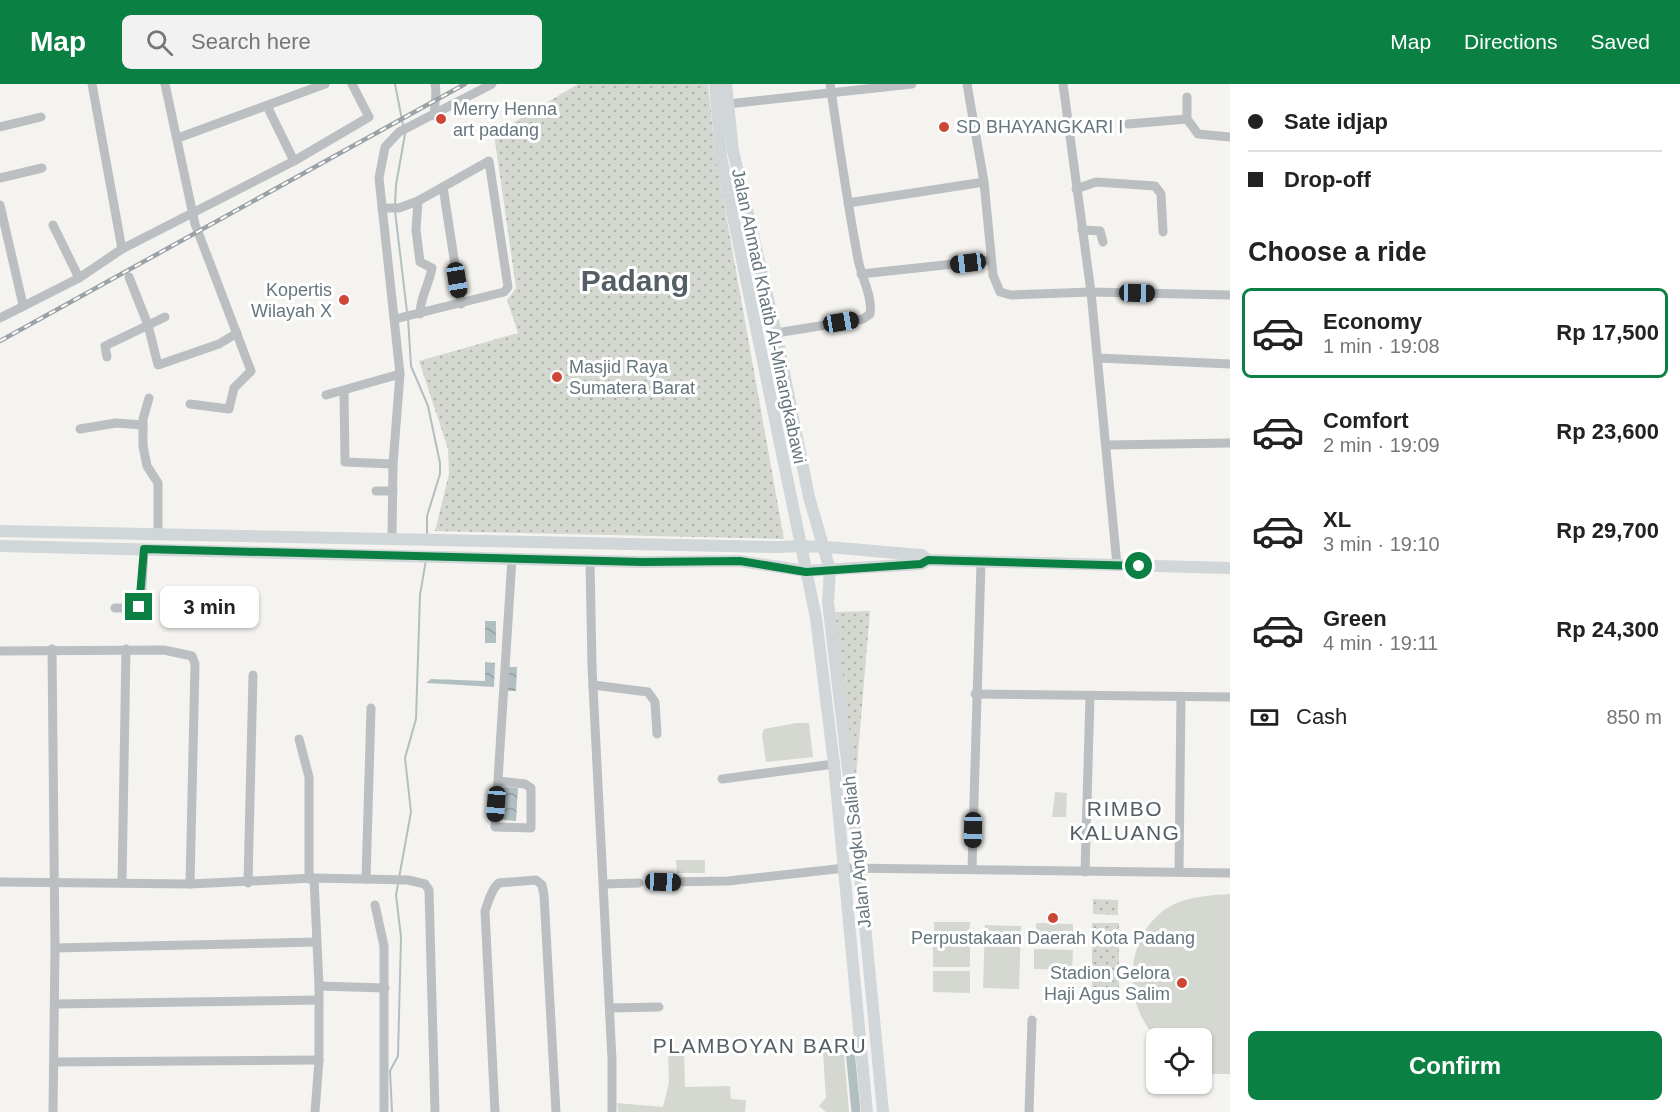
<!DOCTYPE html>
<html lang="en">
<head>
<meta charset="utf-8">
<style>
  body { margin:0; font-family:Helvetica,sans-serif; background:#f2f2f2; color:#222; height:100vh; display:flex; flex-direction:column; font-size:22px; white-space:nowrap }
  * { box-sizing:border-box; margin:0 }
  p { font-size:20px; color:#767676 }
  .icon { flex:none; width:33px; height:33px; fill:none; stroke:currentColor; stroke-width:2; stroke-linecap:round; stroke-linejoin:round }
  .map { position:relative; flex:1; overflow:hidden }
  .sheet { display:flex; flex-direction:column; background:#fff; width:450px }
  .sheet>* { flex:none }
  .top-card { display:grid; align-content:center; height:132px; padding:0 18px; background:#fff }
  .buttons { position:absolute; left:1146px; top:944px; display:grid; gap:12px }
  .buttons a { display:grid; place-items:center; width:66px; height:66px; border-radius:9px; background:#fff; box-shadow:0 2px 4px #0004; font-size:30px }
  .end { position:absolute; width:27px; height:27px; margin:-14px; border:8px solid #0b8043; background:#fff; box-shadow:0 0 0 3px #fff }
  .from { border-radius:50% }
  .bubble { position:absolute; height:42px; border-radius:9px; background:#fff; box-shadow:0 2px 4px #0004; font-size:20px; font-weight:600; line-height:42px; text-align:center }
  .car { position:absolute; width:18px; height:36px; margin:-18px -9px; border-radius:8px; box-shadow:0 0 4px 2px #0007; background:linear-gradient(#222 24%,#8ab4d8 0 40%,#222 0 76%,#8ab4d8 0 86%,#222 0) }
  .top-card b { display:flex; align-items:center; gap:21px; height:57px; font-size:22px }
  .top-card b+b { border-top:2px solid #e0e0e0 }
  .top-card i { width:15px; height:15px; background:#222 }
  ul { padding:0; list-style:none }
  li { display:flex; align-items:center; gap:18px; height:90px; margin:0 12px 9px; padding:0 6px; border:3px solid transparent; border-radius:9px }
  li div { flex:1 }
  li b { display:block; font-size:22px }
  li em { font-style:normal; font-weight:600 }
  li.active { border-color:#0b8043 }
  li>.icon { width:54px; height:54px; stroke-width:1.5 }
  h2 { padding:0 18px; font-size:27px; line-height:72px }
  .pay { display:flex; align-items:center; gap:15px; height:66px; padding:0 18px; font-size:22px }
  .pay p { margin-inline-start:auto }
  .action { display:flex; gap:12px; margin-top:auto; padding:12px 18px }
  .action a { flex:1; height:69px; border-radius:9px; background:#0b8043; color:#fff; font-size:24px; font-weight:600; line-height:69px; text-align:center }
  header { display:flex; align-items:center; gap:36px; box-sizing:border-box; height:84px; padding:0 30px; background:#0b8043; color:#fff }
  header strong { font-size:28px }
  nav { display:flex; gap:33px; margin-inline-start:auto; font-size:21px }
  .search { width:420px; height:54px; background:#f2f2f2; display:flex; align-items:center; gap:15px; box-sizing:border-box; padding:0 21px; border-radius:9px; color:#767676; font-size:22px }
  main { display:flex; flex:1; min-height:0 }
  .map>svg:first-child { display:block }
  .grass { fill:#d4d8d0 }
  .park { fill:url(#park-dots) }
  .water { fill:url(#water-waves) }
  .lines { fill:none; stroke-linecap:round; stroke-linejoin:round }
  .stream { stroke:#b1bfc1; stroke-width:2 }
  .canal { stroke:#b1bfc1; stroke-width:9 }
  .minor { stroke:#bbbfc2; stroke-width:9 }
  .major { stroke:#d1d6d9; stroke-width:12 }
  .rail-casing { stroke:#9ba2a6; stroke-width:4.5 }
  .rail { stroke:#fff; stroke-width:2; stroke-dasharray:7; stroke-linecap:butt }
  .route { stroke:#0b8043; stroke-width:8 }
  .poi-dot { fill:#ce4736; stroke:#fff; stroke-width:2 }
  .labels { text-anchor:middle; stroke-width:6; stroke-linejoin:round; paint-order:stroke }
  .poi-label { font-size:18px; fill:#66767e; stroke:#fff; text-anchor:start }
  .street-label { font-size:18px; fill:#66767e; stroke:#fff }
  .quarter-label { font-size:21px; letter-spacing:1.5px; fill:#535f64; stroke:#fff }
  .town-label { font-size:30px; font-weight:bold; fill:#535f64; stroke:#fff }
</style>
</head>
<body>
<header>
<strong>Map</strong>
<div class="search"><svg class="icon" aria-label="search" viewBox="0 0 24 24"><circle cx="10" cy="10" r="6"/><path d="M15 15l6 6"/></svg>Search here</div>
<nav><a>Map</a><a>Directions</a><a>Saved</a></nav>
</header>
<main>
<div class="map">
<svg width="1230" height="1028" viewBox="0 0 1230 1028">
  <defs>
    <pattern id="park-dots" width="8" height="8" patternUnits="userSpaceOnUse" patternTransform="scale(1.5)"><rect width="8" height="8" fill="#d4d8d0"/><path d="M2 2h.1M6 6h.1" fill="none" stroke="#b0b4ae" stroke-width="1.8" stroke-linecap="round"/></pattern>
    <pattern id="water-waves" width="16" height="10" patternUnits="userSpaceOnUse" patternTransform="scale(1.5)"><rect width="16" height="10" fill="#b1bfc1"/><path d="M0 5q4-4 8 0t8 0" fill="none" stroke="#94a0a2"/></pattern>
  </defs>
  <rect width="100%" height="100%" fill="#f4f3f0"/>
  <g class="grass">
    <polygon points="796,639 809,639 813,673 766,678 762,651 764,645"/>
    <polygon points="1055,708 1067,709 1066,733 1052,733"/>
    <polygon points="676,776 705,776 705,789 677,789"/>
    <path d="M1230 810V990H1202V954H1157C1121 919 1125 852 1167 824 1184 813 1210 811 1230 810Z"/>
    <rect x="934" y="838" width="36" height="21"/>
    <polygon points="1036,839 1073,840 1073,859 1035,859"/>
    <polygon points="985,841 1021,842 1019,905 983,904"/>
    <rect x="933" y="862" width="37" height="21"/>
    <polygon points="1034,865 1073,866 1072,886 1034,885"/>
    <polygon points="933,887 970,887 970,909 933,908"/>
    <polygon points="832,964 837,965 837,971 844,971 849,1028 826,1028 819,1022 826,1014 823,969"/>
    <polygon points="684,968 685,1003 730,1002 731,1015 746,1016 745,1028 618,1028 617,1019 663,1023 669,998 668,969"/>
  </g>
  <g class="park">
    <polygon points="578,0 708,0 715,69 784,455 435,447 449,390 448,365 419,277 518,249 507,216 516,204 494,50"/>
    <polygon points="870,527 855,705 835,528"/>
    <polygon points="1093,815 1118,816 1118,831 1093,830"/>
    <rect x="1092" y="839" width="27" height="16"/>
    <polygon points="1092,861 1119,862 1119,912 1092,912"/>
  </g>
  <g class="water">
    <rect x="485" y="537" width="11" height="22"/>
    <polygon points="485,578 495,579 494,603 426,599 431,595 485,597"/>
    <polygon points="508,583 517,583 516,607 507,607"/>
    <polygon points="498,702 518,704 516,737 496,735"/>
  </g>
  <g class="lines">
    <g class="stream">
      <polyline points="395,0 403,41"/>
      <polyline points="395,121 396,101 405,50"/>
      <polyline points="395,127 407,228"/>
      <polyline points="408,234 411,282 428,322 440,379 440,390 427,432 427,452"/>
      <polyline points="399,794 411,728 405,674 416,635 420,511 426,476"/>
      <polyline points="392,1028 390,987 398,972 401,853 396,811 398,800"/>
    </g>
    <polyline class="canal" points="850,966 856,1028"/>
    <g class="minor">
      <polyline points="92,0 122,165"/>
      <polyline points="165,0 195,140 251,287 234,304 229,325 190,320"/>
      <path d="M435 0C438 11 433 20 435 32"/>
      <polyline points="967,0 984,98 993,191 1000,208 1011,211 1091,208 1230,211"/>
      <polyline points="1063,0 1091,208 1117,481"/>
      <polyline points="1187,13 1187,35 1198,50 1230,53"/>
      <polyline points="728,20 912,0"/>
      <polyline points="267,22 294,77"/>
      <polyline points="1128,40 1187,35"/>
      <polyline points="0,43 41,33"/>
      <polyline points="178,54 325,0"/>
      <polyline points="0,94 42,84"/>
      <polyline points="443,103 461,220"/>
      <polyline points="1076,105 1096,98 1155,102 1161,110 1163,148"/>
      <polyline points="848,119 984,98"/>
      <polyline points="0,121 23,221"/>
      <path d="M382 124H399L418 117 416 146 420 178 432 184C429 201 420 213 420 230"/>
      <polyline points="53,141 79,194"/>
      <polyline points="1082,146 1100,147 1103,158"/>
      <polyline points="861,190 991,176"/>
      <polyline points="129,193 148,241 158,281 219,260 237,249"/>
      <polyline points="0,234 79,194 122,165 294,77 369,33 352,0"/>
      <polyline points="395,235 504,208 508,203 489,77 418,117"/>
      <path d="M776 249 863 235 870 230C873 213 861 192 858 175 847 117 839 59 830 0"/>
      <polyline points="107,273 105,262 165,233"/>
      <polyline points="1098,274 1230,280"/>
      <polyline points="344,307 345,378 393,380"/>
      <polyline points="326,311 400,290"/>
      <polyline points="149,314 143,335 143,362 147,382 158,399 158,451"/>
      <polyline points="80,345 116,339 143,341"/>
      <polyline points="1107,361 1230,359"/>
      <polyline points="376,407 393,407"/>
      <polyline points="392,455 393,380 400,290 379,94 385,63 399,48 492,0"/>
      <polyline points="590,476 592,583 612,976 612,1028"/>
      <polyline points="115,524 136,524 141,520 144,465"/>
      <polyline points="52,565 55,864 53,1028"/>
      <polyline points="0,567 164,566 192,572 195,580 190,800"/>
      <polyline points="593,601 648,608 655,618 657,650"/>
      <polyline points="975,610 1230,613"/>
      <polyline points="299,655 309,693 309,795"/>
      <polyline points="722,695 834,680"/>
      <polyline points="498,697 525,700 531,704 531,744 495,743 512,474"/>
      <polyline points="972,785 981,479"/>
      <polyline points="1085,788 1090,612"/>
      <polyline points="1179,788 1181,613"/>
      <polyline points="314,794 319,902 319,976 315,1028"/>
      <polyline points="366,795 371,624"/>
      <polyline points="0,798 190,800 314,794 408,796 425,800 429,806 435,1028"/>
      <polyline points="664,798 728,797 845,784 1230,789"/>
      <polyline points="122,799 126,565"/>
      <polyline points="248,799 253,591"/>
      <polyline points="604,800 639,799"/>
      <polyline points="375,821 384,862 384,1028"/>
      <polyline points="55,864 316,858"/>
      <polyline points="319,902 385,904"/>
      <polyline points="55,920 319,916"/>
      <polyline points="610,924 659,923"/>
      <polyline points="54,978 319,976"/>
      <path d="M495 1028 485 827C488 818 492 804 499 799L536 796 542 801 544 811 556 1028"/>
      <polyline points="1029,1028 1032,936"/>
    </g>
    <g class="major">
      <polyline points="715,0 721,72 733,132 816,534 834,680 867,1028"/>
      <polyline points="726,0 733,67 776,249 809,413 830,486 828,518 858,769 883,1028"/>
      <path d="M0 447 778 463C826 460 874 468 922 471L928 476"/>
      <polyline points="0,462 643,478 739,477 806,487 921,480 928,476"/>
      <polyline points="928,476 1230,484"/>
    </g>
    <g class="rail-casing">
      <polyline id="rail" points="0,257 465,0"/>
    </g>
    <use href="#rail" class="rail"/>
  </g>
  <g class="lines">
    <polyline class="route" points="139,523 144,465 643,478 740,477 806,488 921,480 928,476 1139,482"/>
  </g>
  <g class="poi-dot">
    <circle cx="441" cy="35" r="6"/>
    <circle cx="944" cy="43" r="6"/>
    <circle cx="344" cy="216" r="6"/>
    <circle cx="557" cy="293" r="6"/>
    <circle cx="1053" cy="834" r="6"/>
    <circle cx="1182" cy="899" r="6"/>
  </g>
  <g class="labels">
    <g class="poi-label">
      <text x="453" y="31">Merry Henna<tspan x="453" dy="21">art padang</tspan></text>
      <text x="956" y="49">SD BHAYANGKARI I</text>
      <text x="332" y="212" text-anchor="end">Kopertis<tspan x="332" dy="21">Wilayah X</tspan></text>
      <text x="569" y="289">Masjid Raya<tspan x="569" dy="21">Sumatera Barat</tspan></text>
      <text x="1053" y="860" text-anchor="middle">Perpustakaan Daerah Kota Padang</text>
      <text x="1170" y="895" text-anchor="end">Stadion Gelora<tspan x="1170" dy="21">Haji Agus Salim</tspan></text>
    </g>
    <g class="street-label">
      <text transform="translate(769 232) rotate(78)" y="6">Jalan Ahmad Khatib Al-Minangkabawi</text>
      <text transform="translate(857 768) rotate(-96)" y="6">Jalan Angku Saliah</text>
    </g>
    <g class="quarter-label">
      <text x="1125" y="732">RIMBO<tspan x="1125" dy="24">KALUANG</tspan></text>
      <text x="760" y="969">PLAMBOYAN BARU</text>
    </g>
    <g class="town-label">
      <text x="635" y="207">Padang</text>
    </g>
  </g>
</svg>
<div class="buttons">
<a><svg class="icon" aria-label="locate" viewBox="0 0 24 24"><circle cx="12" cy="12" r="6"/><path d="M12 2v4M12 18v4M2 12h4M18 12h4"/></svg></a>
</div>
<i class="end from" style="left:1139px;top:482px"></i>
<i class="end" style="left:139px;top:523px"></i>
<div class="bubble" style="left:160px;top:502px;width:99px">3 min</div>
<i class="car" style="left:968px;top:179px;rotate:263deg"></i>
<i class="car" style="left:457px;top:196px;rotate:171deg"></i>
<i class="car" style="left:1137px;top:209px;rotate:91deg"></i>
<i class="car" style="left:841px;top:238px;rotate:81deg"></i>
<i class="car" style="left:496px;top:720px;rotate:184deg"></i>
<i class="car" style="left:973px;top:746px;rotate:181deg"></i>
<i class="car" style="left:663px;top:798px;rotate:92deg"></i>
</div>
<section class="sheet">
<div class="top-card">
<b><i class="from"></i>Sate idjap</b>
<b><i></i>Drop-off</b>
</div>
<h2>Choose a ride</h2>
<ul>
<li class="active"><svg class="icon" aria-label="car" viewBox="0 0 24 24"><path d="M5 17H2v-5l4-1 3-4h7l3 4 3 1v5h-3M9 17h6M6 11h13"/><circle cx="7" cy="17" r="2"/><circle cx="17" cy="17" r="2"/></svg><div><b>Economy</b><p>1 min · 19:08</p></div><em>Rp 17,500</em></li>
<li><svg class="icon" aria-label="car" viewBox="0 0 24 24"><path d="M5 17H2v-5l4-1 3-4h7l3 4 3 1v5h-3M9 17h6M6 11h13"/><circle cx="7" cy="17" r="2"/><circle cx="17" cy="17" r="2"/></svg><div><b>Comfort</b><p>2 min · 19:09</p></div><em>Rp 23,600</em></li>
<li><svg class="icon" aria-label="car" viewBox="0 0 24 24"><path d="M5 17H2v-5l4-1 3-4h7l3 4 3 1v5h-3M9 17h6M6 11h13"/><circle cx="7" cy="17" r="2"/><circle cx="17" cy="17" r="2"/></svg><div><b>XL</b><p>3 min · 19:10</p></div><em>Rp 29,700</em></li>
<li><svg class="icon" aria-label="car" viewBox="0 0 24 24"><path d="M5 17H2v-5l4-1 3-4h7l3 4 3 1v5h-3M9 17h6M6 11h13"/><circle cx="7" cy="17" r="2"/><circle cx="17" cy="17" r="2"/></svg><div><b>Green</b><p>4 min · 19:11</p></div><em>Rp 24,300</em></li>
</ul>
<div class="pay"><svg class="icon" aria-label="cash" viewBox="0 0 24 24"><path d="M3 7h18v10H3z"/><circle cx="12" cy="12" r="2"/></svg>Cash<p>850 m</p></div>
<div class="action"><a>Confirm</a></div>
</section>
</main>
</body>
</html>
